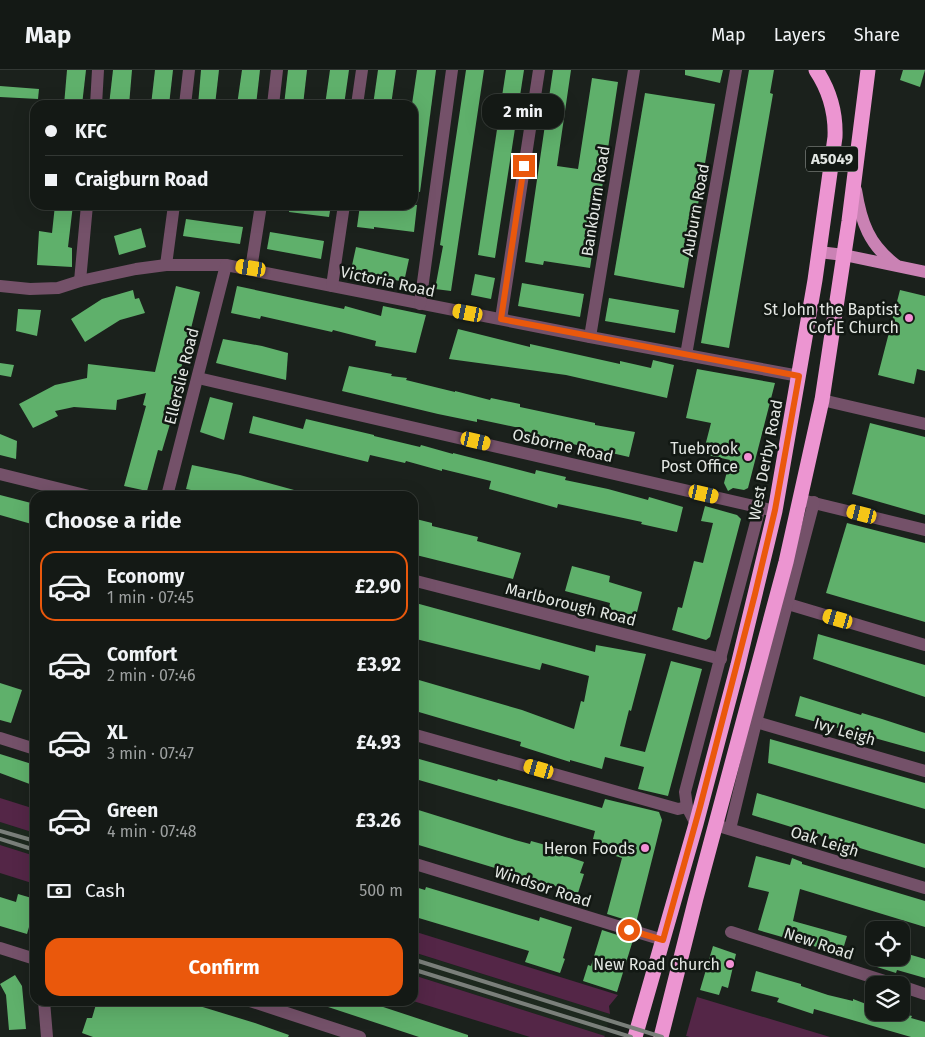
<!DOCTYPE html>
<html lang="en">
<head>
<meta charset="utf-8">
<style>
  body { margin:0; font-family:"Fira Sans",sans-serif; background:#212622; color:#f1f3f6; height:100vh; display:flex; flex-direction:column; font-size:19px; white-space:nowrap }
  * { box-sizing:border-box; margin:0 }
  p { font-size:16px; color:#9da0a0 }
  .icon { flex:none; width:28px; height:28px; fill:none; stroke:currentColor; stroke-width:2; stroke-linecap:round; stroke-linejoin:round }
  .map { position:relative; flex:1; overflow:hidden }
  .side { position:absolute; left:30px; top:421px; width:388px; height:515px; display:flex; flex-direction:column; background:#141915; border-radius:15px; box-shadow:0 5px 20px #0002,0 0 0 1px #333834 }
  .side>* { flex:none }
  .banner { position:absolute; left:30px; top:30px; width:388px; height:110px; border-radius:15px; box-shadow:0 5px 20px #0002,0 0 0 1px #333834; display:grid; align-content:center; height:110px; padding:0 15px; background:#141915 }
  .tools { position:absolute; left:865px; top:851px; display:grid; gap:10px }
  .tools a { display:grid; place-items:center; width:45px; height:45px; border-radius:10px; background:#141915; box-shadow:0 5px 20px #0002,0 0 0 1px #333834; font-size:25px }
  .end { position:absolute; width:22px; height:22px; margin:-11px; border:6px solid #ea580c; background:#fff; box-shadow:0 0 0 2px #fff }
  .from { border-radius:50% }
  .bubble { position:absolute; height:35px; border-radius:15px; background:#141915; box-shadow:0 5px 20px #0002,0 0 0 1px #333834; font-size:16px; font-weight:700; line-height:35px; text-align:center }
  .car { position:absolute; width:15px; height:30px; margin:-15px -8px; border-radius:6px; box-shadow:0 0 4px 1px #0007; background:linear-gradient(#f5c518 24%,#345 0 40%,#f5c518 0 76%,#345 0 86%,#f5c518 0) }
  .banner b { display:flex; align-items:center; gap:18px; height:48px; font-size:19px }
  .banner b+b { border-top:1px solid #333834 }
  .banner i { width:12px; height:12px; background:#f1f3f6 }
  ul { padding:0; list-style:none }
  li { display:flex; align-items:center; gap:15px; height:70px; margin:0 10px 8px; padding:0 5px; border:2px solid transparent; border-radius:15px }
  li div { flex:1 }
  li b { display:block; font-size:19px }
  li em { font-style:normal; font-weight:700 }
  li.selected { border-color:#ea580c }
  li>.icon { width:45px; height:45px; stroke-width:1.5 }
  h2 { padding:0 15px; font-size:22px; line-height:60px }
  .pay { display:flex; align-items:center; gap:12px; height:55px; padding:0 15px; font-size:19px }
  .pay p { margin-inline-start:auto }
  .primary-button { display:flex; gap:10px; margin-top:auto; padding:10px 15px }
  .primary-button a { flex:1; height:58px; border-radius:15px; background:#ea580c; color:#fff; font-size:20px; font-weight:700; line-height:58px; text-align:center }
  header { display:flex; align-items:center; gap:30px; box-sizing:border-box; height:70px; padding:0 25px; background:#141915; border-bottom:1px solid #333834 }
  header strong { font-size:24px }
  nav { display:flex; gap:28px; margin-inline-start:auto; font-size:18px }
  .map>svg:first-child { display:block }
  .built { fill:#1d281e }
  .green { fill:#542647 }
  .building { fill:#5fb06b }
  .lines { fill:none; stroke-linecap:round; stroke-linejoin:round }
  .minor { stroke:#745169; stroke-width:12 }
  .major { stroke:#ca82b4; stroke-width:12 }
  .highway { stroke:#ec95d1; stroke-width:15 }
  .rail { stroke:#7a7f7a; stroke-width:4 }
  .route { stroke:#ea580c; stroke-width:6 }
  .poi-dot { fill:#f391d6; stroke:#121813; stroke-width:2 }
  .labels { text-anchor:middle; stroke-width:5; stroke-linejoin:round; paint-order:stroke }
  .shield { fill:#121813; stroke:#a4a9a5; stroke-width:1 }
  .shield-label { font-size:15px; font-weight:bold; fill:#e3e7e3 }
  .street-label { font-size:16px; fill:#e3e7e3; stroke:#121813 }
  .poi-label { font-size:16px; fill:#e3e7e3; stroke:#121813; text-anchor:end }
</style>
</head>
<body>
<header>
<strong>Map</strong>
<nav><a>Map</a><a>Layers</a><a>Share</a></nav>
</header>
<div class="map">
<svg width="925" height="967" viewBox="0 0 925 967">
  <rect width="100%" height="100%" fill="#1b211c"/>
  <g class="built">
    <polygon points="0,752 35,763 35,786 0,775"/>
    <polygon points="412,882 610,944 605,966 413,905"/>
  </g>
  <g class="green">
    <polygon points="0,728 35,739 35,763 0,752"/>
    <polygon points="0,775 35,786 35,814 0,803"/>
    <polygon points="412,861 413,861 618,925 609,936 610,944 413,882"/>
    <polygon points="413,905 605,966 604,967 530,967 413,931"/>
    <polygon points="697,927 830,967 690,967 686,966"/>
  </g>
  <g class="building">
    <polygon points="67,0 86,0 82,35 64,35"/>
    <polygon points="113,0 132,0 129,35 109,35"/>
    <polygon points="155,0 173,0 169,35 151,35"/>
    <polygon points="201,0 219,0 215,35 198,35"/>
    <polygon points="242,0 260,0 256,35 237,35"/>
    <polygon points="288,0 307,0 303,35 284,35"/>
    <polygon points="330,0 349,0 344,35 325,35"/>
    <polygon points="378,0 396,0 391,35 373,35"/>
    <polygon points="417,0 436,0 420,122 412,121 412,34"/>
    <polygon points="466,0 484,0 451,221 435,219 443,176 440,175"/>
    <polygon points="506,0 524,0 495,188 478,185"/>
    <polygon points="553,0 571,0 557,96 578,99 592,8 618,12 590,198 544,191 543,195 525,192"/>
    <polygon points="685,0 723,0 720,13 685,5"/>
    <polygon points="749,0 774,0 770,23 773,24 729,278 701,273"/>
    <polygon points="903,0 925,0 920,17 900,10"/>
    <polygon points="0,16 39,19 38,29 0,27"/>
    <polygon points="645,23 715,34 684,218 614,205"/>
    <polygon points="55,135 73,135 68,177 72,178 72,197 37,195 39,161 52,163"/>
    <polygon points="290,135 331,135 329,147 289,142"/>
    <polygon points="360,135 417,135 414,162 374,157 374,159 357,157"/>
    <polygon points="186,149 243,157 240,174 183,166"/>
    <polygon points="141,158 146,177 119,185 114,166"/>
    <polygon points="270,162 324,171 321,189 267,179"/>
    <polygon points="356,177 409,189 404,212 351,200"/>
    <polygon points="475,204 495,208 491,229 471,225"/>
    <polygon points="522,213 584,224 580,247 518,236"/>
    <polygon points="176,216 200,222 182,295 165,353 170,354 162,381 158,380 147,421 124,416 146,336 143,335 146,323 117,330 116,340 74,337 55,341 58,346 33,358 19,334 55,315 87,308 88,294 155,302"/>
    <polygon points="237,216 344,239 345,236 381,246 383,236 426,245 416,283 375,276 376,271 333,260 332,262 261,246 260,249 231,243"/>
    <polygon points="133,220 135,229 139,228 145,243 120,250 85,272 71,249 102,229"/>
    <polygon points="900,220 925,226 925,301 917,299 914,314 878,305"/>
    <polygon points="609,228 679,240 675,263 605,251"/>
    <polygon points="18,239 41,240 37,266 16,261"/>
    <polygon points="458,259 530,277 530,274 620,294 620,291 651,298 653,290 674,295 667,328 566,305 449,289"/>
    <polygon points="223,269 262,276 288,283 286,310 216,293"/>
    <polygon points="0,293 14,295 11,307 0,305"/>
    <polygon points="349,296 392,304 391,306 407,308 406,310 455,322 455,321 490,330 491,328 520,334 520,337 595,353 595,355 635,362 629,387 551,369 523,361 524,359 477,349 477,352 438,344 342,321"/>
    <polygon points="697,299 775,313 748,418 744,420 733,418 728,421 724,413 730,390 703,384 711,353 686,348"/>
    <polygon points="210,327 233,333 224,370 200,362"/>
    <polygon points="253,346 303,359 306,349 374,365 374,366 420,377 421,375 453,384 453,383 535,404 536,400 566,407 565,410 608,419 648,430 649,427 683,437 677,462 641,454 642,452 558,434 557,438 489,419 491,411 442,399 442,401 406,391 405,393 370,385 368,392 249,363"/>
    <polygon points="870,353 925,367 925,445 852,424"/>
    <polygon points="0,364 17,371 16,389 0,385"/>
    <polygon points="192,395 240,405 305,423 305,426 220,426 186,419"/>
    <polygon points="0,425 35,434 35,455 0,445"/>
    <polygon points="705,436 737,445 741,449 710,567 706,570 672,560 678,537 682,538 694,491 703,493 713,453 701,451"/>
    <polygon points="412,448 432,453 432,456 478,467 477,471 521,483 513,509 412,484"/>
    <polygon points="847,453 925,473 925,552 826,523"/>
    <polygon points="572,496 610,506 609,512 642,522 636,546 609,539 610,533 565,521"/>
    <polygon points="412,532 595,582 596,575 646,584 631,641 629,640 620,676 645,682 671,591 702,599 668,726 638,719 644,697 605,687 602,699 570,690 570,692 520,676 521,672 412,640 412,608 522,640 574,659 581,631 584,632 589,606 542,593 540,600 412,568"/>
    <polygon points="818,564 925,595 925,627 813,589"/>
    <polygon points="0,613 22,620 11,653 0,650"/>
    <polygon points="800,626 861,645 862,643 882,649 925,663 925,682 795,646"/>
    <polygon points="770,669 925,713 925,739 768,693"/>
    <polygon points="0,684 35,695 35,716 0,703"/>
    <polygon points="412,687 497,711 498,709 602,738 605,729 659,742 662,750 636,853 607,844 622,788 594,779 597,770 593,769 595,761 412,708"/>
    <polygon points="757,723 925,774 925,798 752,745"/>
    <polygon points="412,738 515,770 530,774 531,771 564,780 563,785 584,792 580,803 584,804 578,823 412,773"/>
    <polygon points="756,786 790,795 792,788 802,792 802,794 925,831 925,857 800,819 793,851 847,866 841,886 830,884 831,881 758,860 769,822 748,817"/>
    <polygon points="412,816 425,820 426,817 539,851 540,847 572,857 563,888 565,889 560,903 525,892 529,881 412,846"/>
    <polygon points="18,824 35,829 35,836 27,864 0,856 0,827 16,832"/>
    <polygon points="602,860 633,870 617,922 583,911 588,895 591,896"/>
    <polygon points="713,876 736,884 728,918 722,916 719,925 700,920"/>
    <polygon points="901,882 925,889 925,908 897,900 896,903 877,897 880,888 901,888"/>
    <polygon points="756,901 801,914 801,916 828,925 853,931 853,929 874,937 874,942 899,942 912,946 911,948 925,952 925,967 911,967 814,939 813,944 777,932 779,928 751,921"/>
    <polygon points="15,905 22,916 26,959 9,960 6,925 0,914"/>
    <polygon points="97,931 183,931 255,953 289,965 288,967 93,967 82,963 87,948 92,948"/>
    <polygon points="319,931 365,931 468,965 468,967 419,967 319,934"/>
  </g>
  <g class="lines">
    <g class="minor">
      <polyline points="96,35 98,0"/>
      <polyline points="185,35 189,0"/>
      <polyline points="273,35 277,0"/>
      <polyline points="357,35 362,0"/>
      <polyline points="166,195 174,135"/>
      <polyline points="251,199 261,135"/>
      <polyline points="80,211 87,135"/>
      <polyline points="0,216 30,219 58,218 80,211 136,199 166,195 226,195 590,267 799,306"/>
      <polyline points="332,216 344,135"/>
      <polyline points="420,234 452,0"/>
      <polyline points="501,249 539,0"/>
      <polyline points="590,267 634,0"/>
      <polyline points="686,285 736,0"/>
      <polyline points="198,308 775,441"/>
      <polyline points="822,330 925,354"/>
      <polyline points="0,404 89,426"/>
      <polyline points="167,426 226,195"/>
      <polyline points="806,431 925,460"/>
      <polyline points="412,510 721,589"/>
      <polyline points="788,534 925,575"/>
      <polyline points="756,652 925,701"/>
      <polyline points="412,664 678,739 687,737"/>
      <polyline points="0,668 35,679"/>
      <polyline points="696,754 687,737 685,722 760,437"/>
      <polyline points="722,757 925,818"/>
      <polyline points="730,759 756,652 814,432"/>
      <polyline points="412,793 663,870"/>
      <polyline points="731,862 897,915"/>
      <polyline points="0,878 35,889"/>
      <polyline points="901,916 925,924"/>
      <polyline points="44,931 47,967"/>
      <polyline points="250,931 360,967"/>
    </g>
    <g class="major">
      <path d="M856 120C861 152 869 175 896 195"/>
      <polyline points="819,182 844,185 925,202"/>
    </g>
    <g class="highway">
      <path d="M635 967 696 754 738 595 775 441 815 210 835 67C836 42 830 21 816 0"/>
      <polyline points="661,967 696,828 786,492 822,330 849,151 868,0"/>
    </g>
    <g class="rail">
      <polyline points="0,761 35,771"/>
      <polyline points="0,769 35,780"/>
      <polyline points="412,889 662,967"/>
      <polyline points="412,899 631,967"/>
    </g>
  </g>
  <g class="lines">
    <polyline class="route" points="524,96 501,249 799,306 775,440 755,524 700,737 663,870 629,860"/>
  </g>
  <g class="poi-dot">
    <circle cx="909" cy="248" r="5"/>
    <circle cx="748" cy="387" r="5"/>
    <circle cx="645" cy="778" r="5"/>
    <circle cx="730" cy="894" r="5"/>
  </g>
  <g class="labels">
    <rect class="shield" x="806" y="76.5" width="52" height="25" rx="4"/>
    <g class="shield-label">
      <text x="832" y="94">A5049</text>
    </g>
    <g class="street-label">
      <text transform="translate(595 131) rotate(-81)" y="6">Bankburn Road</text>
      <text transform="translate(695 140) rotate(-80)" y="6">Auburn Road</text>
      <text transform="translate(388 211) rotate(12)" y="6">Victoria Road</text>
      <text transform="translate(181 306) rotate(-76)" y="6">Ellerslie Road</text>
      <text transform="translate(563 375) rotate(13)" y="6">Osborne Road</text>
      <text transform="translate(765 390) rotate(-79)" y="6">West Derby Road</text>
      <text transform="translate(571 534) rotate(14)" y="6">Marlborough Road</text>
      <text transform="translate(845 661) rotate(16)" y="6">Ivy Leigh</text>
      <text transform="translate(825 771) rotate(17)" y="6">Oak Leigh</text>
      <text transform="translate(543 816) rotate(18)" y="6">Windsor Road</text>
      <text transform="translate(819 873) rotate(18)" y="6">New Road</text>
    </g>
    <g class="poi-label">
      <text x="899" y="245">St John the Baptist<tspan x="899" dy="18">Cof E Church</tspan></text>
      <text x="738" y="384">Tuebrook<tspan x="738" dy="18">Post Office</tspan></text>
      <text x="635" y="784">Heron Foods</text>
      <text x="720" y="900">New Road Church</text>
    </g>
  </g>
</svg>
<div class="tools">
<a><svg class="icon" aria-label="locate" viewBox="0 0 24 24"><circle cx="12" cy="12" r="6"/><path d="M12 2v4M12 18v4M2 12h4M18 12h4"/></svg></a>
<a><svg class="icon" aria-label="layers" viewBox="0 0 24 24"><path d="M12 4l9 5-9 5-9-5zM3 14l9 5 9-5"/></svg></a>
</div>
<i class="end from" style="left:629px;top:860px"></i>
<i class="end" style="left:524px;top:96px"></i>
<div class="bubble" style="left:482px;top:24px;width:82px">2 min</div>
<i class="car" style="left:251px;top:198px;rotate:279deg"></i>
<i class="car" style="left:468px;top:243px;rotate:281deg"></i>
<i class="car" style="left:476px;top:371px;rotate:103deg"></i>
<i class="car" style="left:704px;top:424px;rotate:103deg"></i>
<i class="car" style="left:862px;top:444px;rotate:284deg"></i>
<i class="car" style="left:838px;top:549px;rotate:286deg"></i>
<i class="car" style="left:539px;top:699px;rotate:286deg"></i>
<div class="banner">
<b><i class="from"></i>KFC</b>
<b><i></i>Craigburn Road</b>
</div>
<section class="side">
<h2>Choose a ride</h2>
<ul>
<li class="selected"><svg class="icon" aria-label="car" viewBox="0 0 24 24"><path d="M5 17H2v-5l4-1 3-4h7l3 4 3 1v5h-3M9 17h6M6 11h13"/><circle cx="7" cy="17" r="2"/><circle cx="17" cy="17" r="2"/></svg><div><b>Economy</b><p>1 min · 07:45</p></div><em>£2.90</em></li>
<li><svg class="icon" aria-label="car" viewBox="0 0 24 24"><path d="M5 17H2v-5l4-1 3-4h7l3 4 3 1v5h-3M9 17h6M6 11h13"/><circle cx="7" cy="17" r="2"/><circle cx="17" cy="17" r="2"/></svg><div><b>Comfort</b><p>2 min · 07:46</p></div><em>£3.92</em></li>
<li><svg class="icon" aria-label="car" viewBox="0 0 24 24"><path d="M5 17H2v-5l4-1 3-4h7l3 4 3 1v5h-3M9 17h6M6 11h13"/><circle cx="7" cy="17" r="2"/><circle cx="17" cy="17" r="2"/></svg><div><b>XL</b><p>3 min · 07:47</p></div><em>£4.93</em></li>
<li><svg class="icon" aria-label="car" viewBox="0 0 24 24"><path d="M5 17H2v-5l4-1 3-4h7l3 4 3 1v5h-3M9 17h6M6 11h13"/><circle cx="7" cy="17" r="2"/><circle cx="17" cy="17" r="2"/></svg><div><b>Green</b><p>4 min · 07:48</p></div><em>£3.26</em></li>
</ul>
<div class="pay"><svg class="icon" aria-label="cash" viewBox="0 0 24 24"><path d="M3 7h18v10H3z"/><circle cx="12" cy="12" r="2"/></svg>Cash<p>500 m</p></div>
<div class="primary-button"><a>Confirm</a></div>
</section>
</div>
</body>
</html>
